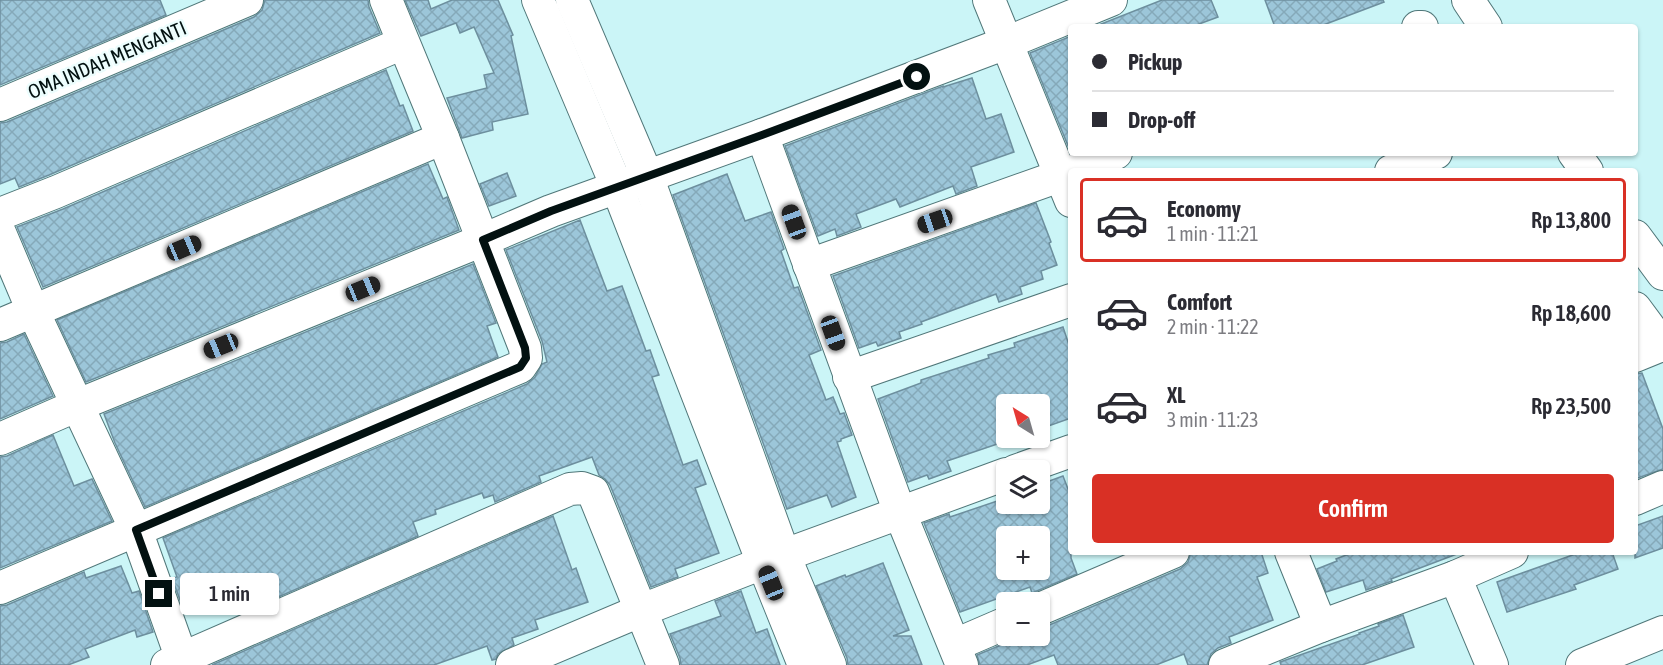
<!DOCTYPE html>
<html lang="en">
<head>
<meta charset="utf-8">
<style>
  body { margin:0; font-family:"Asap Condensed",sans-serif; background:#f2f2f3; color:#2b2b33; height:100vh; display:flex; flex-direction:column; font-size:22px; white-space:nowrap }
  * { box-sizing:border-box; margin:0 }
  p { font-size:20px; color:#7c7c81 }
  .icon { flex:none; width:33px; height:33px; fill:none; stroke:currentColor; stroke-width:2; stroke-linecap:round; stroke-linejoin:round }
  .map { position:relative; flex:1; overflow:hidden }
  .side { position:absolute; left:1068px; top:168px; width:570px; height:387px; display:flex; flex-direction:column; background:#fff; border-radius:6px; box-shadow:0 2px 4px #0004 }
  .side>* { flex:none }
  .banner { position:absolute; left:1068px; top:24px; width:570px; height:132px; border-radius:6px; box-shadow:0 2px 4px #0004; display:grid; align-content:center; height:132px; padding:0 24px; background:#fff }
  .needle { width:39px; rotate:323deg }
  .fabs { position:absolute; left:996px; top:394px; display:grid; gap:12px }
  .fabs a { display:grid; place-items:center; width:54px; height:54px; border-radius:6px; background:#fff; box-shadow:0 2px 4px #0004; font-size:30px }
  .end { position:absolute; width:27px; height:27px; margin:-14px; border:8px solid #031111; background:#fff; box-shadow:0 0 0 3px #fff }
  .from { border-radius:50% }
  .bubble { position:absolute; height:42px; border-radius:6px; background:#fff; box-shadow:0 2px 4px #0004; font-size:20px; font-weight:600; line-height:42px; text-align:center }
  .car { position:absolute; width:18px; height:36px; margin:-18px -9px; border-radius:8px; box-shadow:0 0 4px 2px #0007; background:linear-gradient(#222 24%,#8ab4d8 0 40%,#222 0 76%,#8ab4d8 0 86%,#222 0) }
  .banner b { display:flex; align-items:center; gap:21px; height:57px; font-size:22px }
  .banner b+b { border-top:2px solid #e1e1e2 }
  .banner i { width:15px; height:15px; background:#2b2b33 }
  ul { padding:10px 0 0; list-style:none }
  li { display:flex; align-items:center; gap:18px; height:84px; margin:0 12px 9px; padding:0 12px; border:3px solid transparent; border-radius:6px }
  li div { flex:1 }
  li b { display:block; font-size:22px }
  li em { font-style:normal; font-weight:600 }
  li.current { border-color:#d93025 }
  li>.icon { width:54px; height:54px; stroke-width:1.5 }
  .primary-button { display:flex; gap:12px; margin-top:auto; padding:12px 24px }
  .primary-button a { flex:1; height:69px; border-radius:6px; background:#d93025; color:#fff; font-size:24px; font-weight:600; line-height:69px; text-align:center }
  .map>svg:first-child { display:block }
  .building { fill:url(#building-cross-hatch); stroke:#6d8f9e; stroke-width:1.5; fill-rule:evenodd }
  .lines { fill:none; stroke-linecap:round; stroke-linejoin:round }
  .minor-casing { stroke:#507779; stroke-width:34 }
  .minor { stroke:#fff; stroke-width:32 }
  .route { stroke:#031111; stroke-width:8 }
  .labels { text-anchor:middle; stroke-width:5; stroke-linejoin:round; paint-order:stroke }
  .street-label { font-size:20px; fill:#031111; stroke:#ecfdfd }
</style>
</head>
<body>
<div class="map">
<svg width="1663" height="665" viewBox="0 0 1663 665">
  <defs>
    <pattern id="building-cross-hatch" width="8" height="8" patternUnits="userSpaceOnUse" patternTransform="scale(1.5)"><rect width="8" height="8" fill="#9cc6d9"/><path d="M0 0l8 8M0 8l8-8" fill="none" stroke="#85a9b9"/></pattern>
  </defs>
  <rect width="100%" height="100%" fill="#cbf5f7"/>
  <g class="building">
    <polygon points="0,0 160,0 166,15 0,85"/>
    <polygon points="265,0 368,0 369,7 380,33 49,175 19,187 15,178 0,184 0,123 7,122 254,17 262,10"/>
    <polygon points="405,0 428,0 431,9 452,0 498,0 513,35 511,36 528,114 492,122 493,130 462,138 447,98 487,88 484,75 494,73 474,27 460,33 456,23 421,36"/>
    <polygon points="1162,0 1211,0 1218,17 1191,27 1096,27 1096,26"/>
    <polygon points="1265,0 1383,0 1384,2 1318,27 1275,27"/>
    <polygon points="1071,36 1071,153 1030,53"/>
    <polygon points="386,70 400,106 403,105 413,131 43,287 17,227 63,209"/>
    <polygon points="972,78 986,119 1001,114 1014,152 971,167 977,186 956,194 953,186 900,207 896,199 856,214 861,227 837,236 835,229 818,236 785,146 943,86 943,87"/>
    <polygon points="428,164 443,199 447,197 459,230 86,382 57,320"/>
    <polygon points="507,173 516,196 489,206 480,184"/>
    <polygon points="727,174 745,221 771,212 784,249 781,251 794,288 798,287 821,350 809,355 826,400 833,397 840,414 844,413 852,435 841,439 841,441 837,442 856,497 832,507 827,495 787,509 673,195"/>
    <polygon points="1036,203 1051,242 1049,243 1057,265 1041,271 1043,279 1020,287 1022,294 999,302 996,294 921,322 922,324 899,332 901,338 878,346 876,342 859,348 833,276"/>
    <polygon points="580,220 607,291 622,286 646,351 650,350 659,375 652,377 683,465 697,460 706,484 695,488 719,553 675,569 678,577 651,587 610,485 605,479 599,475 592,457 539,476 541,482 495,502 493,495 484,498 482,493 435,510 436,514 413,522 418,536 260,605 255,589 216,603 215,600 184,611 172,578 177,577 163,538 527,384 535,377 542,364 547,362 542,341 506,250"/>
    <polygon points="473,264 496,323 487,326 498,357 145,507 115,443 104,414"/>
    <polygon points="1063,327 1071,351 1071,418 1040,429 1040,405 1006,405 1006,438 1015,438 947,461 951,471 929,479 927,475 908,482 878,399 921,383 921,380 989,358 988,355 1015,347 1014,343"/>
    <polygon points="24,334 53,396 0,419 0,343 7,342"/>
    <polygon points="1642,373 1663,429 1663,469 1635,479 1635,374"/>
    <polygon points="53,435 74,486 92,479 112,521 0,568 0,457 7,456"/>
    <path d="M1063 476 1071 497V558L1077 574 1032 593 1030 587 960 612 924 523 949 514 950 517 1006 498V504H1040V486L1042 485 1041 484ZM1006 537H1040V570H1006Z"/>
    <polygon points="553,516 572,570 576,568 588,602 535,620 538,629 512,638 514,645 498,654 496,659 492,660 487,646 434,665 212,665"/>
    <polygon points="1663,516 1663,548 1635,558 1635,526"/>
    <polygon points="1191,552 1261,552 1268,573 1257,577 1273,620 1229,637 1231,643 1218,648 1211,654 1207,665 1188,665 1184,654 1156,665 1058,665 1054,655 1027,665 980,665 977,655 1013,640 1018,636 1040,636 1040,627 1047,626 1180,569 1188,562"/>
    <polygon points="1354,552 1457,552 1457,554 1391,579 1392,581 1366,590 1363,580 1326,592 1317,569 1337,561 1336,559"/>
    <polygon points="1581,552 1612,552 1618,569 1574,585 1576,589 1507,612 1497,582"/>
    <polygon points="883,563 909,630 893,636 911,636 922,665 848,665 847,658 816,586 845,575 846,577"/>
    <polygon points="121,566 132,593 139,591 153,632 137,637 135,630 85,649 89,657 68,665 0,665 0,606 7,605 84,572 86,578"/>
    <polygon points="741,591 756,633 767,629 780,665 681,665 680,658 670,634 721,616 715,601"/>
    <polygon points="1403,615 1414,647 1362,665 1281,665 1280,662 1360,634 1359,633 1379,626 1378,624"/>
  </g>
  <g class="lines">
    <g class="minor-casing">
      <g id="minor">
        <polyline points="538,0 617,187 763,563 804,665"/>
        <polyline points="572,0 647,176 784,555 830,665"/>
        <polyline points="989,0 1071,201"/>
        <polyline points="1468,0 1486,27"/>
        <polyline points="1418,27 1422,27"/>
        <polyline points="0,105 247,0"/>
        <polyline points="762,135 900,513 962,665"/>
        <polyline points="1574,153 1587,171"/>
        <polyline points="1074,171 1116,153"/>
        <polyline points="1391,171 1436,153"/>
        <polyline points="0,214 56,192 403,43"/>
        <polyline points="0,233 33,311 136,530 184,665"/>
        <polyline points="1635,236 1663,274"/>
        <polyline points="809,265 1071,172"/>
        <polyline points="1635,308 1663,346"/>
        <polyline points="0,325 443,138"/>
        <polyline points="1635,356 1662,345"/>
        <polyline points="849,377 1071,300"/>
        <polyline points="0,439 78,405 483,240 551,211 762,135 1006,43 1111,0"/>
        <polyline points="1015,471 1071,451"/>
        <polyline points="1635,499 1663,487"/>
        <polyline points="1291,552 1321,626"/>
        <polyline points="1455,577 1492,665"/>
        <polyline points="0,588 520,367 526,358 525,348 443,138 386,0"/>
        <polyline points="1040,609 1173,552"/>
        <polyline points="955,645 1006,623"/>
        <polyline points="167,665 570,489 582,488 593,492 663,665"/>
        <polyline points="512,665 642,610 763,563 1006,474"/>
        <polyline points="1225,665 1321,626 1455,577 1512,552"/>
        <polyline points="1582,665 1663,632"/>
      </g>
    </g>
    <use href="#minor" class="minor"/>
  </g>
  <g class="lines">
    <polyline class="route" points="159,594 136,530 520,367 526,358 525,348 483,240 551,211 762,135 917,77"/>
  </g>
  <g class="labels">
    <g class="street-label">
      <text transform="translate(107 60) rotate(-23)" y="7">OMA INDAH MENGANTI</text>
    </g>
  </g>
</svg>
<div class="fabs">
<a><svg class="needle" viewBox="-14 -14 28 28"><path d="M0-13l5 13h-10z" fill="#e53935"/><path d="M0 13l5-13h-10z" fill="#7c7c81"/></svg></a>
<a><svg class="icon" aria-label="layers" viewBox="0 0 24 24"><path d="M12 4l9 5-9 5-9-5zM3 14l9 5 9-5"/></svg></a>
<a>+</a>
<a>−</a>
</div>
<i class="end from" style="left:917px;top:77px"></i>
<i class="end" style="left:159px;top:594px"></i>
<div class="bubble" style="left:180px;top:573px;width:99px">1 min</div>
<i class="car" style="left:935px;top:221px;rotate:251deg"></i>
<i class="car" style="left:794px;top:222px;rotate:340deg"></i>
<i class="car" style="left:184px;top:248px;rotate:67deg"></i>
<i class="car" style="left:363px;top:289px;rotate:68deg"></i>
<i class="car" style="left:833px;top:333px;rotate:160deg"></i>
<i class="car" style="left:221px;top:346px;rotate:248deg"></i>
<i class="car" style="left:771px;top:583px;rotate:338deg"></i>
<div class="banner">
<b><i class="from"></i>Pickup</b>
<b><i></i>Drop-off</b>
</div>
<section class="side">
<ul>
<li class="current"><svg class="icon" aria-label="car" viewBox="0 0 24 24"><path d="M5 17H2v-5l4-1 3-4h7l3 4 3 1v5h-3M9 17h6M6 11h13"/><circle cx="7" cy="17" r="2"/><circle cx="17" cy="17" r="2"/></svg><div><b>Economy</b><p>1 min · 11:21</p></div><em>Rp 13,800</em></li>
<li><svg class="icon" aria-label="car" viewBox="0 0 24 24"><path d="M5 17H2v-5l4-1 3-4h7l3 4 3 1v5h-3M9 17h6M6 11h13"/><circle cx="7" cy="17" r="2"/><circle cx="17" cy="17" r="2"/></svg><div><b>Comfort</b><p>2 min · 11:22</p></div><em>Rp 18,600</em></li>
<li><svg class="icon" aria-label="car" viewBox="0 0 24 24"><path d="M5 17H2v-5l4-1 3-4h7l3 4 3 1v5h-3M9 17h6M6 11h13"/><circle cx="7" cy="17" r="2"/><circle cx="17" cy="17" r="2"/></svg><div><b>XL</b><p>3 min · 11:23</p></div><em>Rp 23,500</em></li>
</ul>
<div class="primary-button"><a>Confirm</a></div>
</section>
</div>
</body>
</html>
